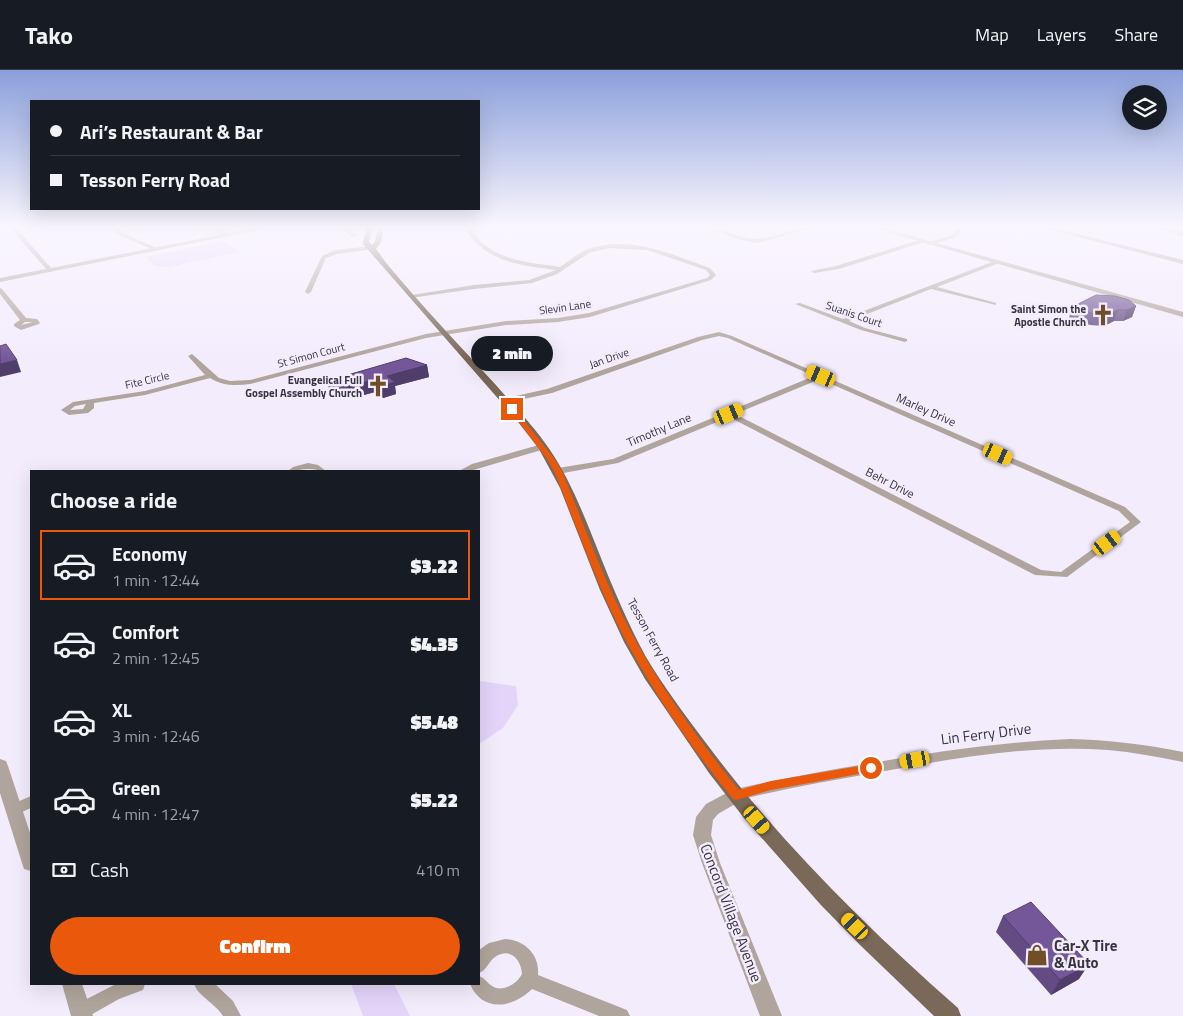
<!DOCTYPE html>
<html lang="en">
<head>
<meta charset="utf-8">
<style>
  body { margin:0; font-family:"Titillium Web",sans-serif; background:#242831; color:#f1f3f6; height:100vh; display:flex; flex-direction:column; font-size:19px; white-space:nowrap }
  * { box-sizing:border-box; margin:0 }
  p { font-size:16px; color:#9ea1a6 }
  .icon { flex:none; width:28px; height:28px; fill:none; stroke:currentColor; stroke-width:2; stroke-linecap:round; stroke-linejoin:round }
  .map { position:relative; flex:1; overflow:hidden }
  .details { position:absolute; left:30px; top:400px; width:450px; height:515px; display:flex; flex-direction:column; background:#171b24; border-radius:0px; box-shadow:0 5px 20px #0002 }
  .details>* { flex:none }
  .top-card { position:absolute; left:30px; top:30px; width:450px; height:110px; border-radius:0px; box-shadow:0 5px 20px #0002; display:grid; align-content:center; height:110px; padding:0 20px; background:#171b24 }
  .buttons { position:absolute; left:1122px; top:15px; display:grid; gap:10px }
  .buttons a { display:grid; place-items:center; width:45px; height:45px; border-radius:50%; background:#171b24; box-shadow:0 5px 20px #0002; font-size:25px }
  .end { position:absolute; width:22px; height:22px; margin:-11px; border:6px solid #ea580c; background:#fff; box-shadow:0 0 0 2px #fff }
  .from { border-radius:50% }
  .bubble { position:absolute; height:35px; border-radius:18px; background:#171b24; box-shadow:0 5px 20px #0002; font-size:16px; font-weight:800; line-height:35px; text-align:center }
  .car { position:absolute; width:15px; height:30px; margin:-15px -8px; border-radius:6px; box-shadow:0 0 4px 1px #0007; background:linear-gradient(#f5c518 24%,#345 0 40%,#f5c518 0 76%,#345 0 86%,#f5c518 0) }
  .top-card b { display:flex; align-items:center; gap:18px; height:48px; font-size:19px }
  .top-card b+b { border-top:1px solid #363941 }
  .top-card i { width:12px; height:12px; background:#f1f3f6 }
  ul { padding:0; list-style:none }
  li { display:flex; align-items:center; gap:15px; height:70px; margin:0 10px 8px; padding:0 10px; border:2px solid transparent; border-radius:0px }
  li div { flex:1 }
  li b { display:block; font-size:19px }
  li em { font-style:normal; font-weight:800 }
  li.current { border-color:#ea580c }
  li>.icon { width:45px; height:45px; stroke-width:1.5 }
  h2 { padding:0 20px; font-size:22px; line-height:60px }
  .pay { display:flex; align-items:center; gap:12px; height:55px; padding:0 20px; font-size:19px }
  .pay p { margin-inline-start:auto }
  .cta { display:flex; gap:10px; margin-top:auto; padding:10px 20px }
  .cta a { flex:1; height:58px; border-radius:30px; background:#ea580c; color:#fff; font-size:20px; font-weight:800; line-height:58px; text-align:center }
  header { display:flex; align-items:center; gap:30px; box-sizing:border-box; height:70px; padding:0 25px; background:#171b24; border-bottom:1px solid #363941 }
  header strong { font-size:24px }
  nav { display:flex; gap:28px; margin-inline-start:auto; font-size:18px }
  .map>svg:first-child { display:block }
  .green { fill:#e3d5fa }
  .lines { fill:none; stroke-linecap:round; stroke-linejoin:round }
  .minor { fill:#b0a59c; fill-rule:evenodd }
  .tertiary { fill:#b0a59c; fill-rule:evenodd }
  .primary { fill:#7a6858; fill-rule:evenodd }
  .wall { fill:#644b83 }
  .shaded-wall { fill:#513d6a }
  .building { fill:#745798; stroke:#513d6a }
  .route { fill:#ea580c }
  .labels { text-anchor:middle; stroke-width:5; stroke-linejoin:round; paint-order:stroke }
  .far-street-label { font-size:11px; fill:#38343f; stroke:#f3ecfd }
  .far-poi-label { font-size:11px; font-weight:bold; fill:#38343f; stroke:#f3ecfd; text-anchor:end }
  .street-label { font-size:12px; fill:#38343f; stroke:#f3ecfd }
  .near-street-label { font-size:15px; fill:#38343f; stroke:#f3ecfd }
  .near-poi-label { font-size:15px; font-weight:bold; fill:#38343f; stroke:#f3ecfd; text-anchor:start }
</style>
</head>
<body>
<header>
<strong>Tako</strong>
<nav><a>Map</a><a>Layers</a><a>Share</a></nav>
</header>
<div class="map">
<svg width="1183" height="946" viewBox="0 0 1183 946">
  <rect width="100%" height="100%" fill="#f3ecfd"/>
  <g class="green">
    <polygon points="224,171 240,182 168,197 155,196 146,187"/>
    <polygon points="479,611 516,616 518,635 503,658 479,674"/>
    <polygon points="351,914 394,914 410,946 363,946"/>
  </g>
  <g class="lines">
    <g class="minor">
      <polygon points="10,158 16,158 52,199 52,201 48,201"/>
      <polygon points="112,158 118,158 125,164 159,179 154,180 121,166"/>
      <polygon points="213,158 220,158 230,165 225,166"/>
      <polygon points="341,158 347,158 357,166 352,167"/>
      <path d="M470 158H476L474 163C493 191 529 192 560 197 568 192 577 184 586 180 629 164 670 184 710 198L716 205 711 210 590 247 558 252 506 255 426 268 250 314C236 316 222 316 210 308L145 325 94 333V338L88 343 69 345 61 340 73 332 145 321 205 305 188 286 192 284 219 308 230 311 250 310 426 264 506 251 558 248 589 243 707 208 710 205 706 200 647 180 609 178 589 183 557 204 532 213 474 219 410 228V226L412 225 474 215 529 210 556 200C522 195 489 193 468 163ZM86 334 83 339 70 340 75 336Z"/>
      <path d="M707 158C724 158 739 169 756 169 774 169 791 158 810 158L758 173 741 170Z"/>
      <polygon points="955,158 961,158 961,162 954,168 929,175 926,173 950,166 955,162"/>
      <polygon points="1044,158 1053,158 1183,190 1183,194"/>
      <polygon points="1155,158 1164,158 1183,162 1183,166"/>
      <polygon points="922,169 924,170 924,172 839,199 814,203 811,201 836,196"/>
      <polygon points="373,176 376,178 375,179 337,184 326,188 311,222 308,224 305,222 322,186 336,180"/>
      <polygon points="997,190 999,191 999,193 937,217 996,233 996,235 931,219 849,251 865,258 907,269 907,271 905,272 861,260 795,234 800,233 843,249"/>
      <path d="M0 218 2 219 26 248 37 249 40 253 39 254 21 260 14 256V254L20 250 0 224ZM25 252H33L21 255Z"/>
      <path d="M719 262 732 266 1125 437 1141 452 1067 507 1035 505 729 347 618 393 558 404 555 403 554 401 555 399 558 398 613 389 814 306 728 268 719 266 702 270 552 323 505 333 501 331 502 329 547 319 698 267ZM820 309 1119 441 1130 452 1061 502 1041 500 735 344Z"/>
      <polygon points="542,374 546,377 545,379 470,401 459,401 472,394"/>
      <path d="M308 393 318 395 326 401C320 401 315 399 309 399 302 399 295 401 288 401L293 397Z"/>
      <path d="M1070 669C1108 670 1145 674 1183 682V692C1158 687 1133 682 1108 680 1030 674 950 689 874 703 828 711 781 719 736 731L731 729 729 725 731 721 736 719C779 709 823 701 866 694 934 682 1001 672 1070 669Z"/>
      <polygon points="31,726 31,738 15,745 10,743 8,739 10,735"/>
      <path d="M505 869C525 870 540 885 538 905L627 940 630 946H599L532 919C513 938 482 943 470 914H479V906C485 908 487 913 492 916 502 923 517 914 522 904 521 889 510 877 495 887 488 892 487 900 479 903V880L489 873Z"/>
      <polygon points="116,914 145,914 143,920 119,929 89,946 75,946 72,941 75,935"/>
      <path d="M194 914H215L233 931 241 946H223C216 934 198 926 194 914Z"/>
    </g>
    <g class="tertiary">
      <polygon points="255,158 268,158 0,212 0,208"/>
      <polygon points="873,158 883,158 1183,242 1183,247"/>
      <polygon points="0,689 6,691 8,696 31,766 31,801 24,799 22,793 0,723"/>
      <polygon points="736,718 742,720 745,725 742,730 718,744 713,750 711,765 720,793 782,946 760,946 702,793 693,765 696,747 706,734"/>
      <polygon points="62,914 82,914 93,946 71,946"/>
    </g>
    <path class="primary" d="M366 158H372L369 172 372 175 375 172 378 158H384L381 172 376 179 387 194C421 235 459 275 495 314 514 336 534 356 550 380 571 411 585 448 599 483 613 518 628 554 646 587 664 617 685 645 706 673 779 771 866 857 958 938L961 946H934L860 875 820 834 744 748 709 703 645 609 624 572 600 520 560 418 539 379 515 348 363 174Z"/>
  </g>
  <g class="wall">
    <polygon points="1136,236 1132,247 1123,251 1114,251 1104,256 1090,255 1069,248 1072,237"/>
    <polygon points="427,295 429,307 395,316 396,324 383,328 375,322 349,329 330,323 327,311"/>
    <polygon points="1003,846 1079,909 1051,925 996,862"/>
  </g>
  <g class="shaded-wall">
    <polygon points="1136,236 1132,247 1123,251 1127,240"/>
    <polygon points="1118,240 1114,251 1104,256 1108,245"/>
    <polygon points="17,290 21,302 0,307 0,294"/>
    <polygon points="427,295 429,307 395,316 396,324 383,328 381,316 387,306"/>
    <polygon points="373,310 375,322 349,329 346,317"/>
    <polygon points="1089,894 1079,909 1051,925 1060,910"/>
  </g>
  <g class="building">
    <polygon points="1096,225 1115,226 1129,230 1136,236 1127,240 1118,240 1108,245 1094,244 1072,237"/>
    <polygon points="6,274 17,290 0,294 0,276"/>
    <polygon points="406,288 427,295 387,306 395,312 381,316 373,310 346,317 327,311"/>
    <polygon points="1031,832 1089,894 1060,910 1003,846"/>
  </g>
  <linearGradient id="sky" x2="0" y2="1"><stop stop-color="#8a9fda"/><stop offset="0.54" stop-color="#faf6fe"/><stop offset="1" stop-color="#faf6fe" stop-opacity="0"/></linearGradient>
  <rect width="1183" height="290" fill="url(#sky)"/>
  <path class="route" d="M510 338H514L553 387 562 401C580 445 596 489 616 532 647 599 692 662 739 720L771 711 871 694 876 698 875 701 771 720 736 730 732 728C684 668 639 603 607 532 588 489 572 445 554 401L547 389 510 340Z"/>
  <defs>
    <g id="church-bare" transform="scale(1.725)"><path d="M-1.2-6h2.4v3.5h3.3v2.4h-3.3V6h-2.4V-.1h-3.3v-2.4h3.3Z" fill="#714d28" stroke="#f3ecfd" stroke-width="2.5" paint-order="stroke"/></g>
    <g id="shop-bare" transform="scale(1.725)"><path d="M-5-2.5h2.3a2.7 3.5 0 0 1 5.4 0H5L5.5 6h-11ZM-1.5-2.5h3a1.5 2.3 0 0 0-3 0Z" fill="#714d28" stroke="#f3ecfd" stroke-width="2.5" paint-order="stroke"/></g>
  </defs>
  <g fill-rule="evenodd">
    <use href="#church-bare" x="1103" y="245"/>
    <use href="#church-bare" x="378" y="316"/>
    <use href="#shop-bare" x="1037" y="885"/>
  </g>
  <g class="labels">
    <g class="far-street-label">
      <text transform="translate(565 237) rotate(-8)" y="4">Slevin Lane</text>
      <text transform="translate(854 244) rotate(19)" y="4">Suanis Court</text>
      <text transform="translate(311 285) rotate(-15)" y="4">St Simon Court</text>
      <text transform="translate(609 288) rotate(-19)" y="4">Jan Drive</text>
      <text transform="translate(147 310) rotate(-13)" y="4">Fite Circle</text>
    </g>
    <g class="far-poi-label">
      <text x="1086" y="243">Saint Simon the<tspan x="1086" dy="13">Apostle Church</tspan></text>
      <text x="362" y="314">Evangelical Full<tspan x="362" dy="13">Gospel Assembly Church</tspan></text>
    </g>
    <g class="street-label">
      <text transform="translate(926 340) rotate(24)" y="4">Marley Drive</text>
      <text transform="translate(659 360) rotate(-23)" y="4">Timothy Lane</text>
      <text transform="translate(890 413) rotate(27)" y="4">Behr Drive</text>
      <text transform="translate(653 570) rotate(61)" y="4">Tesson Ferry Road</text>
    </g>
    <g class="near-street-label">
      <text transform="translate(986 664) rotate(-7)" y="5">Lin Ferry Drive</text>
      <text transform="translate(731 843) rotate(69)" y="5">Concord Village Avenue</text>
    </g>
    <g class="near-poi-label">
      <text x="1054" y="881">Car-X Tire<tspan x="1054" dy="17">&amp; Auto</tspan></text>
    </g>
  </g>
</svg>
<div class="buttons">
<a><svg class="icon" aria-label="layers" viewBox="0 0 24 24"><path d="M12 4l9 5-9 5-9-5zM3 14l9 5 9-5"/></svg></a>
</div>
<i class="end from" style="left:871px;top:698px"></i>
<i class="end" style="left:512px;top:339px"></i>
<div class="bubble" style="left:471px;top:266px;width:82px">2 min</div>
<i class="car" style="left:821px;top:306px;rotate:293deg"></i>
<i class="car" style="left:729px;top:344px;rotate:68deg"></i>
<i class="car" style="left:998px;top:384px;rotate:114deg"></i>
<i class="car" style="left:1107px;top:473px;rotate:54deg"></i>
<i class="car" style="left:915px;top:690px;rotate:260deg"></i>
<i class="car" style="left:757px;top:750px;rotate:139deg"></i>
<i class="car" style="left:855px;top:856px;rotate:314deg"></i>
<div class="top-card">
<b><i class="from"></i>Ari’s Restaurant &amp; Bar</b>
<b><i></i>Tesson Ferry Road</b>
</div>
<section class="details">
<h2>Choose a ride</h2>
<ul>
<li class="current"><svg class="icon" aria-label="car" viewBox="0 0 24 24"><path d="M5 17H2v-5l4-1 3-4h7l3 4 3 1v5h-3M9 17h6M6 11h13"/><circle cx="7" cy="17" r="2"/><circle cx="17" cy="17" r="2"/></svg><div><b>Economy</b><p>1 min · 12:44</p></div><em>$3.22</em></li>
<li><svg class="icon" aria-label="car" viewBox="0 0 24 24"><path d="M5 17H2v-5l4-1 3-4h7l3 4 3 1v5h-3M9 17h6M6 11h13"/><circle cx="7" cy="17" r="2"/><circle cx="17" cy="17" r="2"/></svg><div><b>Comfort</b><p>2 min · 12:45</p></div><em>$4.35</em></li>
<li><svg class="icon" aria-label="car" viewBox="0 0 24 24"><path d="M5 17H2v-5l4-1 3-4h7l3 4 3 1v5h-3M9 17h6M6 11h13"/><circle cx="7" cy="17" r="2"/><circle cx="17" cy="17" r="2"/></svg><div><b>XL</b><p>3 min · 12:46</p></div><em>$5.48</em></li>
<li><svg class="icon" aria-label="car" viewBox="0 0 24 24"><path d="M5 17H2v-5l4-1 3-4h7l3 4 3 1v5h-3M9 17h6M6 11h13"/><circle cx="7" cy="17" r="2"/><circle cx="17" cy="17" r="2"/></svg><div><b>Green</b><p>4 min · 12:47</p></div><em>$5.22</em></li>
</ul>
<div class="pay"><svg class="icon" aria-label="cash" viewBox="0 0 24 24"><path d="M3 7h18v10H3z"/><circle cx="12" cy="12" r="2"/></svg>Cash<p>410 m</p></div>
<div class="cta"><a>Confirm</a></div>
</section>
</div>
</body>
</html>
